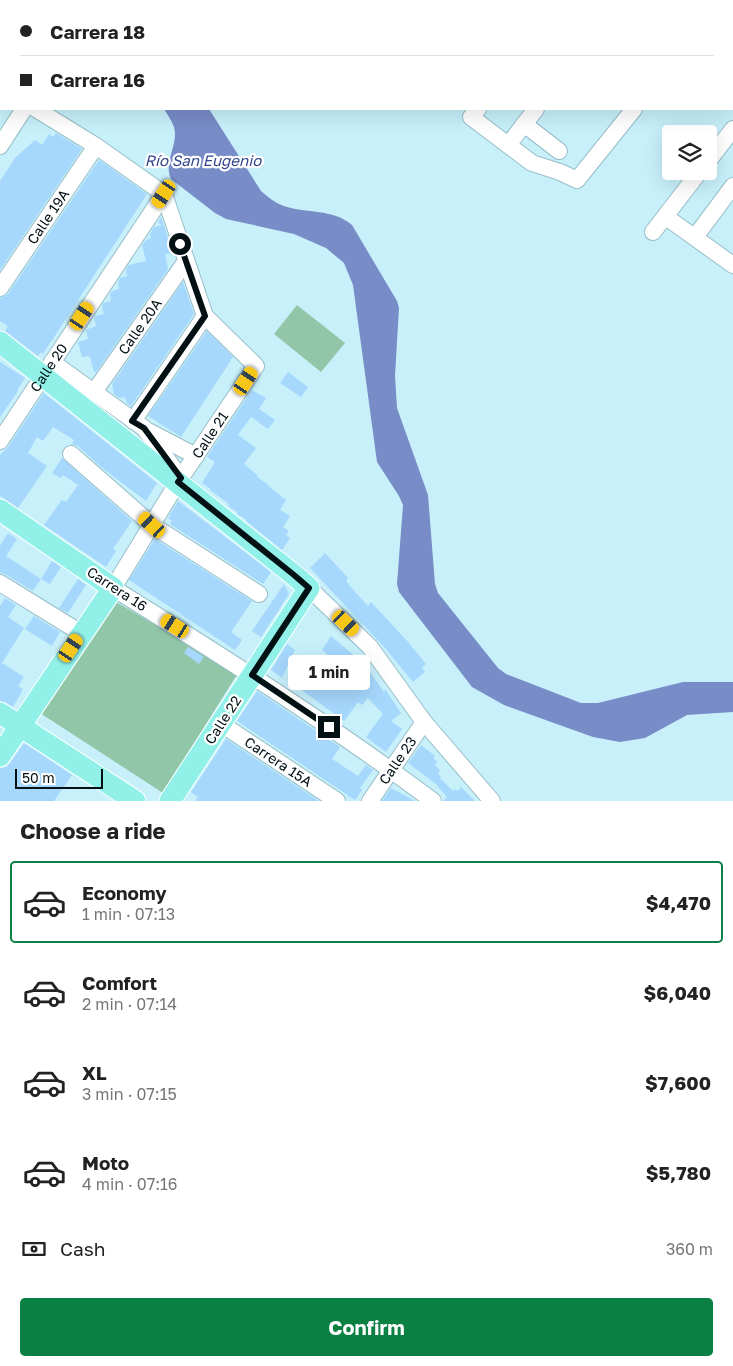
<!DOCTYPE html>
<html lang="en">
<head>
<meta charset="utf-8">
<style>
  body { margin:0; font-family:"Golos Text",sans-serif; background:#f2f2f2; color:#222; height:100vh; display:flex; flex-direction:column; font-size:19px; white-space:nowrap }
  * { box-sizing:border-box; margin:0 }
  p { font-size:16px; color:#767676 }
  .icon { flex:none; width:28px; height:28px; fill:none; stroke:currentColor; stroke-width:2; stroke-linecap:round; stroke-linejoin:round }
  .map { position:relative; height:801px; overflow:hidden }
  .drawer { display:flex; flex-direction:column; background:#fff; flex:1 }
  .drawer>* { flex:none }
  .banner { position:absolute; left:0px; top:0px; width:734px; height:110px; box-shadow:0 5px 20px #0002; display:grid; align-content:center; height:110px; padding:0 20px; background:#fff }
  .controls { position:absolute; left:662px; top:125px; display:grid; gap:10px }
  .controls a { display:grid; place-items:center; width:55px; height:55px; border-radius:5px; background:#fff; box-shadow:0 5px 20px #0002; font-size:25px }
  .scale { position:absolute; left:15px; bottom:12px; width:88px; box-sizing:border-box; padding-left:5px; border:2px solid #031114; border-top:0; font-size:14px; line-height:18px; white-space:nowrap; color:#031114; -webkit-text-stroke:4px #fff; paint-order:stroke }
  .end { position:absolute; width:22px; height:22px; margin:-11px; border:6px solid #031114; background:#fff; box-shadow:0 0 0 2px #fff }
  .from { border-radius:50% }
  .bubble { position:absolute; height:35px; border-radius:5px; background:#fff; box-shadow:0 5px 20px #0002; font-size:16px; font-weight:700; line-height:35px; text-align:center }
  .car { position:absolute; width:15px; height:30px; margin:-15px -8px; border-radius:6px; box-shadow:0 0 4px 1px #0007; background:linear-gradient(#f5c518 24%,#345 0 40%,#f5c518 0 76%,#345 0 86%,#f5c518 0) }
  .banner b { display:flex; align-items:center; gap:18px; height:48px; font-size:19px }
  .banner b+b { border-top:1px solid #e0e0e0 }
  .banner i { width:12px; height:12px; background:#222 }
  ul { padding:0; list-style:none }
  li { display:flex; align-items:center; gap:15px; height:82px; margin:0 10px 8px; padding:0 10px; border:2px solid transparent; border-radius:5px }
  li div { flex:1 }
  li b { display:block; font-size:19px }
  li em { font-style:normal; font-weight:700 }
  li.selected { border-color:#0b8043 }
  li>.icon { width:45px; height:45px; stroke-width:1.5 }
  h2 { padding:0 20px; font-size:22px; line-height:60px }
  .pay { display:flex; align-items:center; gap:12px; height:55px; padding:0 20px; font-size:19px }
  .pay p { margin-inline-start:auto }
  .action { display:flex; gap:10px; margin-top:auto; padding:10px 20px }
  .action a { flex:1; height:58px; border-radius:5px; background:#0b8043; color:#fff; font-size:20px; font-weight:700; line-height:58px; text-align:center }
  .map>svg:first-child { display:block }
  .green { fill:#91c7a8 }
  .water { fill:#788cc7 }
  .building { fill:#a6d7fd }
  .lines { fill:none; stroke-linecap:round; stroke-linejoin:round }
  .minor-casing { stroke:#97bec8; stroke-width:18 }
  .major-casing { stroke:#fff; stroke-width:23 }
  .minor { stroke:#fff; stroke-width:16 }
  .major { stroke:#91f1e9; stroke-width:21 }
  .route { stroke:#031114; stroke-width:6 }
  .labels { text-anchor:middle; stroke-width:4.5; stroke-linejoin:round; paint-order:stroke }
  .street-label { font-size:14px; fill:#031114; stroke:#fff }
  .water-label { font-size:15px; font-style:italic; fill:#33458e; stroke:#fff }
</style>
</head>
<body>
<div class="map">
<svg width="733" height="801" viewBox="0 0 733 801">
  <rect width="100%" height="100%" fill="#c7f0fa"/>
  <g class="green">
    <polygon points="297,305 345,343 321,372 274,334"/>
    <polygon points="111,599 238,673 163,793 40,713"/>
  </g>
  <path class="water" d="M164 109H209L261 191C268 197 275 203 284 206 307 214 332 208 352 225L397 301 399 308 395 376 397 408 428 495 435 584 438 593 498 668 506 674 581 703H598L683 682H733V712L687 715 645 738 620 742 593 737 504 705 472 687 399 592 397 584 403 505 399 496 377 462 353 285 344 263 326 248 294 234 226 219 215 213 171 179C163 162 179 144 174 127 172 121 167 114 164 109Z"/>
  <g class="building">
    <polygon points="56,133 82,149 0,270 0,181 15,158 35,140 42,145 49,134 53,137"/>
    <polygon points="99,160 147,194 43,354 41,352 38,356 5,331 8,326 0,321 0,298 8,294"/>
    <polygon points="161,217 173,253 165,254 168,269 96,372 94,372 90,357 88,356 82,357 78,342 88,339 86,330 96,326 94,318 95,316 104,314 102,306 103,303 111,301 110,294 112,291 119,289 118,282 120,278 127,276 126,269 129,265 146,261 142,245 146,240 151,238 150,234 154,227 162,225 158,222"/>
    <polygon points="183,282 194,314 131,406 127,403 125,397 120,398 114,394 112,384"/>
    <polygon points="207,331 233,357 181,437 148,416"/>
    <polygon points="0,362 25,378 18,389 18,391 0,417"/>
    <polygon points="288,372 308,387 301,397 280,383"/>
    <polygon points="252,390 266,398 259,409 275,420 268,429 251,417 238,435 256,448 244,464 258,476 257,477 269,485 268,486 286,500 280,510 290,516 283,527 289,531 286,535 290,538 282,550 246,521 247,520 237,514 237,512 228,506 229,504 210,490 211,489 202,483 215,462 207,457"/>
    <polygon points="44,393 157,483 146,501 101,467 78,446 72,444 74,440 53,427 43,441 37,437 28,453 47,466 18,508 0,496 0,455 8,447"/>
    <polygon points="62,458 132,521 113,549 116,551 106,567 44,525 62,500 66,502 78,485 63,475 61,478 52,473"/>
    <polygon points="178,501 271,572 263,584 170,524 172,521 168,518"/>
    <polygon points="8,533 17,539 6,556 41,579 33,591 5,574 0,573 0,546"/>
    <polygon points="155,539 252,601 231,632 242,640 235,650 129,580"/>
    <polygon points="325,553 348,578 346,581 356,593 368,606 371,602 408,642 426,664 422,668 425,672 413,682 385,648 310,568"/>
    <polygon points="52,561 61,567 50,584 41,579"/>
    <polygon points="78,579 86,585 68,613 59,608"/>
    <polygon points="284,584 289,594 261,637 252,631"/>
    <polygon points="5,598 16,605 8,617 24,628 2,663 24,677 18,686 23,689 13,707 0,701 0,606"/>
    <polygon points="34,616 60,632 52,646 25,629"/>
    <polygon points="331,636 365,665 384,692 385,689 401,713 391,721 402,729 386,752 366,737 383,714 368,698 362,705 358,702 344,721 299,688 308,674 318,681 334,660 322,650"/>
    <polygon points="287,644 295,650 282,678 271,670"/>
    <polygon points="188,647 204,657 199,664 184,653"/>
    <polygon points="257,691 340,747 332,759 358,776 366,765 373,770 360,788 362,790 355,800 237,721"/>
    <polygon points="226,739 319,801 195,801 198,797 191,792"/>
    <polygon points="24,743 72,775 54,801 0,801 0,768 6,767 10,763"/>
    <polygon points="421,745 435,756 433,758 437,762 435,765 440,770 438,774 441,777 440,778 453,791 455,789 458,791 461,787 475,801 443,801 447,797 436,784 408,763"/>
    <polygon points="391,788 415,801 382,801"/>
  </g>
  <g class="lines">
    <g class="minor-casing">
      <g id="minor">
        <polyline points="633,0 635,1"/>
        <polyline points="518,1 519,0"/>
        <polyline points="558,1 559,0"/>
        <polyline points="616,1 617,1"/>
        <polyline points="0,23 1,24"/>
        <polyline points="0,68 1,66"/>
        <polyline points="732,76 733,77"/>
        <polyline points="36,109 96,146 164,194"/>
        <polyline points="478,109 471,117 532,163 560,172 577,180 634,109"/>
        <polyline points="524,124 559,151"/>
        <polyline points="508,145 536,109"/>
        <polyline points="0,146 24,109"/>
        <polyline points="709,160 733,129"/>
        <path d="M164 194 205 316 256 366 178 482 113 588C222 656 330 724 433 801"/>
        <polyline points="666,217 733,265"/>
        <polyline points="653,232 700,171"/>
        <polyline points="695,237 733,186"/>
        <path id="s1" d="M0 288 96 146"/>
        <polyline points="52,362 144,428 181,478"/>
        <path id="s2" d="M94 392 186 261"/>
        <polyline points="133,421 205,316"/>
        <polyline points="148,431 196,456"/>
        <path id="s3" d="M0 441 164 194"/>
        <polyline points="71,454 152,525 259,594"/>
        <polyline points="0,583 81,633"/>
        <polyline points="309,588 370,647 424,722 492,801"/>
        <path id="s4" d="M220 723 337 801"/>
        <path id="s5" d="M370 801 424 722"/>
      </g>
    </g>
    <g class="major-casing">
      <g id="major">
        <polyline points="0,342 294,575 309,588 170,801"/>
        <polyline points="0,510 113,588 0,756"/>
        <polyline points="0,713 135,801"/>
      </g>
    </g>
    <use href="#minor" class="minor"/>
    <use href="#major" class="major"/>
  </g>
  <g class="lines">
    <polyline class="route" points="180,244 205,316 132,421 144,428 181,478 178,482 294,575 309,588 252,675 329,727"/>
  </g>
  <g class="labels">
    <g class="street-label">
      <text dy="5" stroke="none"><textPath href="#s1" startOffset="86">Calle 19A</textPath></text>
      <text dy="5" stroke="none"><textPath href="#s2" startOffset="80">Calle 20A</textPath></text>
      <text dy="5" stroke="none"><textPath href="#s3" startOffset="88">Calle 20</textPath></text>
      <text transform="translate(210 435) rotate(-56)" y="5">Calle 21</text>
      <text transform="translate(117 589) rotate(33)" y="5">Carrera 16</text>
      <text transform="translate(223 720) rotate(-57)" y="5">Calle 22</text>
      <text dy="5" stroke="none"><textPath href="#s5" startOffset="49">Calle 23</textPath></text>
      <text dy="5" stroke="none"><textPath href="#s4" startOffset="70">Carrera 15A</textPath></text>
    </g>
    <g class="water-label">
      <text x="203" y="166">Río San Eugenio</text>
    </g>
  </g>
</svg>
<div class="controls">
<a><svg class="icon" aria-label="layers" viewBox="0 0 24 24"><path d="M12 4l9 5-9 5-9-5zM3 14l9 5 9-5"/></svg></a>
</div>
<div class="scale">50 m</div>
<i class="end from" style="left:180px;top:244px"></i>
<i class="end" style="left:329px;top:727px"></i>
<div class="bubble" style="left:288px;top:655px;width:82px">1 min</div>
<i class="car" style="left:164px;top:194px;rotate:213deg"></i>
<i class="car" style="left:82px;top:316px;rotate:33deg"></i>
<i class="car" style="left:246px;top:381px;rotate:33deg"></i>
<i class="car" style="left:152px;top:525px;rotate:312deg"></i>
<i class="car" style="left:346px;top:623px;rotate:133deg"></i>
<i class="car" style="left:175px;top:626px;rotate:302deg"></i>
<i class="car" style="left:71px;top:648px;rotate:34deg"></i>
<div class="banner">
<b><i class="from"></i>Carrera 18</b>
<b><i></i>Carrera 16</b>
</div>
</div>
<section class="drawer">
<h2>Choose a ride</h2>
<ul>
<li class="selected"><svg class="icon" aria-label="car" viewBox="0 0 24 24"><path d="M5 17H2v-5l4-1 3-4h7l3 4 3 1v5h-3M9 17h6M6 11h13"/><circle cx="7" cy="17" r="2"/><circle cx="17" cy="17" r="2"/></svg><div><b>Economy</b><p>1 min · 07:13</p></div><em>$4,470</em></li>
<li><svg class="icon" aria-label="car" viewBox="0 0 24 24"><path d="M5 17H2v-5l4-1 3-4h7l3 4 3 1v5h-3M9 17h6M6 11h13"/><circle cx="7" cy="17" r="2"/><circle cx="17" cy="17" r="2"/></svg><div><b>Comfort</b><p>2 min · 07:14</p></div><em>$6,040</em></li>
<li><svg class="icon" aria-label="car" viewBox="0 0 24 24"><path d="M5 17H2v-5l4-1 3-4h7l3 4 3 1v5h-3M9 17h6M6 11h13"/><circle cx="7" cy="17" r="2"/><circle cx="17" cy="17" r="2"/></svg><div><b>XL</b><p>3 min · 07:15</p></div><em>$7,600</em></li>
<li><svg class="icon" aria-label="car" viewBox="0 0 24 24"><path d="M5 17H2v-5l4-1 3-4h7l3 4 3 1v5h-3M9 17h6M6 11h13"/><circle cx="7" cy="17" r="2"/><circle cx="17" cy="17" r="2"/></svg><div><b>Moto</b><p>4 min · 07:16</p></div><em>$5,780</em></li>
</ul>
<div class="pay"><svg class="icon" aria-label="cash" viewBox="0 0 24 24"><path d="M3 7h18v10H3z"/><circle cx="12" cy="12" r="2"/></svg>Cash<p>360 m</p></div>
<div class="action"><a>Confirm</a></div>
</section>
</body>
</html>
